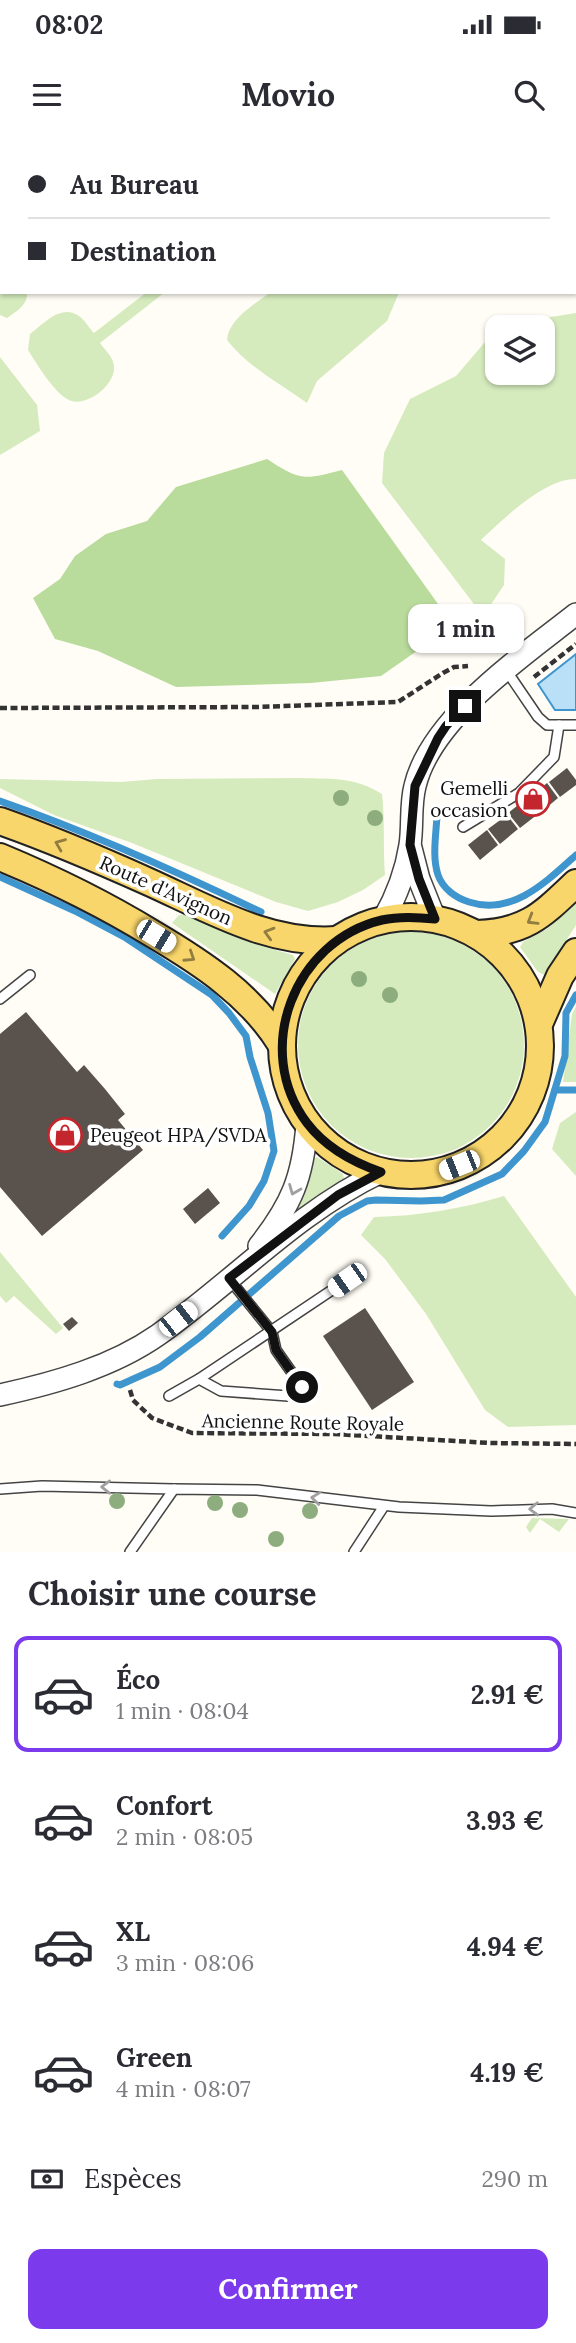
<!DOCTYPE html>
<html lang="fr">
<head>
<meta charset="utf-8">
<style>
  body { margin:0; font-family:Lora,serif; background:#f2f2f3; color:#2b2b33; height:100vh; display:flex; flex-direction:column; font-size:26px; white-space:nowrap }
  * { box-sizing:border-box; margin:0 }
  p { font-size:23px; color:#7c7c81 }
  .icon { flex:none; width:38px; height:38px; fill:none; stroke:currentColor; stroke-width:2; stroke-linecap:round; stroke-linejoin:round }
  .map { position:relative; height:1412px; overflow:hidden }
  .panel { display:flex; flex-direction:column; background:#fff; flex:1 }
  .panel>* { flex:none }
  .hud { position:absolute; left:0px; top:0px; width:578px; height:154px; box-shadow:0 2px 5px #0004; display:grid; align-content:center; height:154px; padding:0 28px; background:#fff }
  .fabs { position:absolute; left:485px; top:175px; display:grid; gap:14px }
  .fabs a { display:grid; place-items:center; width:70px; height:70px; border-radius:14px; background:#fff; box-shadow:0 2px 5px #0004; font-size:35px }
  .end { position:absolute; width:32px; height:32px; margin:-16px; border:9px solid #111; background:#fff; box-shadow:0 0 0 4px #fff }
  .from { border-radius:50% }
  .bubble { position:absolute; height:49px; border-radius:14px; background:#fff; box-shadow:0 2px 5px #0004; font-size:23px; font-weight:800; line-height:49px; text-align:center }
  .car { position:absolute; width:21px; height:42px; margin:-21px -10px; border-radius:9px; box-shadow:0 0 5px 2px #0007; background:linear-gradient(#fff 24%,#345 0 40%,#fff 0 76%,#345 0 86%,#fff 0) }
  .hud b { display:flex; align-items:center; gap:24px; height:66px; font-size:26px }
  .hud b+b { border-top:2px solid #e1e1e2 }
  .hud i { width:18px; height:18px; background:#2b2b33 }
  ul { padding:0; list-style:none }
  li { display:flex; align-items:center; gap:21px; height:116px; margin:0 14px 10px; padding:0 14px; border:4px solid transparent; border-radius:14px }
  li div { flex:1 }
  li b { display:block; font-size:26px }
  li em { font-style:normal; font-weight:800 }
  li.current { border-color:#7c3aed }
  li>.icon { width:63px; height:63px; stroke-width:1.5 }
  h2 { padding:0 28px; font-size:32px; line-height:84px }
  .pay { display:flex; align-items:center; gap:18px; height:77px; padding:0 28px; font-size:26px }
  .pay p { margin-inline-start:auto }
  .primary-button { display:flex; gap:14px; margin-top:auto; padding:14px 28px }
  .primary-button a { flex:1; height:80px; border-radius:14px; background:#7c3aed; color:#fff; font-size:28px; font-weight:800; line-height:80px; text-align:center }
  .status { display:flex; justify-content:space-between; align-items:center; height:49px; padding:0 35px; background:#fff; direction:ltr }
  .status svg { height:19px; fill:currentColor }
  header { display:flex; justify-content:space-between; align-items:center; height:91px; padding:0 28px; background:#fff; font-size:32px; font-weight:800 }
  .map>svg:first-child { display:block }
  .green { fill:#d5ebbd }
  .forest { fill:#b9dc9c }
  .water { fill:#b9e0f7; stroke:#3f96cf; stroke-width:2 }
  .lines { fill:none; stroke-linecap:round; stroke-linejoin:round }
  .stream { stroke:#3f96cf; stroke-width:7 }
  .building { fill:#5a524d }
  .service-casing { stroke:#444; stroke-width:12 }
  .tertiary-casing { stroke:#444; stroke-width:24 }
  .primary-casing { stroke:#222; stroke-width:30 }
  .path { stroke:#333; stroke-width:4.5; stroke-dasharray:7 3.5; stroke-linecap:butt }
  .service { stroke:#fff; stroke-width:9 }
  .tertiary { stroke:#fff; stroke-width:21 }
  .primary { stroke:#f9d66b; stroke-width:26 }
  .tree { fill:#8dad7f }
  .oneway { stroke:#917d42 }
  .oneway2 { stroke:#a0a0a0 }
  .route { stroke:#111; stroke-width:9 }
  .labels { text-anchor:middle; stroke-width:7; stroke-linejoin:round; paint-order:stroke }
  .poi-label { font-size:19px; fill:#111; stroke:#fff; text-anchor:end }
  .street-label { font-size:19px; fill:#111; stroke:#fff }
</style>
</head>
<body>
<div class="status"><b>08:02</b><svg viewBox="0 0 49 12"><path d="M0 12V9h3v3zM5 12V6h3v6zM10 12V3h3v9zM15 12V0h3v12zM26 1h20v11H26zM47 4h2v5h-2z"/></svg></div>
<header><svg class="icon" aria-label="menu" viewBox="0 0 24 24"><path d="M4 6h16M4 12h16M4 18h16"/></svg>Movio<svg class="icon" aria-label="search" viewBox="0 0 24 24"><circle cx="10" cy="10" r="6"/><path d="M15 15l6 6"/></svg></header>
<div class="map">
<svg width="576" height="1412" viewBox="0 0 576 1412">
  <rect width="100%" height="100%" fill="#fffdf5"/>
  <g class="green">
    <polygon points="86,0 217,0 218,2 86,2"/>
    <path d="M0 115 2 152H27C28 165 17 171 7 178L0 175Z"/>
    <path d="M147 152H165L100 203C105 210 113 217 114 226 116 245 86 268 69 260 54 253 37 224 28 210L30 194C43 184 61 163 79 176 85 180 89 188 94 193Z"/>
    <path d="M271 152H397L398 155 387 181 317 241 307 263C280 244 247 226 227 200 229 178 255 164 271 152Z"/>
    <path d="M576 173V339C545 338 502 380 481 400L505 419 504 445 483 476 382 343 384 313 410 259 456 236 497 188V233H542V187H497L500 185Z"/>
    <polygon points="0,217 37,265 40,291 0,315"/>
    <path d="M302 638C333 639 355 637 382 654 385 681 383 708 385 735L363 750 338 762 308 771 276 762 132 703 54 675 0 648V639L121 642 157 639Z"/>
    <polygon points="576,762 576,785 544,835 538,832 520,807 523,802 547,789"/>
    <polygon points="187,774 258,805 293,815 295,819 275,854 172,783 179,775"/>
    <circle cx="411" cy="905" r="113"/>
    <polygon points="576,866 576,942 563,942 572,874"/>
    <polygon points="576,972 576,1036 552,1009 560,983"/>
    <polygon points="317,1017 343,1034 344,1039 304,1072 299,1071 296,1067 313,1019"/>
    <path d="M504 1056 576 1157V1285L508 1287 485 1270 426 1174 385 1119 361 1095 374 1077C419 1076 461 1069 504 1056Z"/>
    <polygon points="0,1112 63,1188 56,1194 14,1156 6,1163 0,1156"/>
    <polygon points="532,1378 569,1379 559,1392 540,1379 530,1393 526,1387"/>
  </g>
  <path class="forest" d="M267 319C301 341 304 340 342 330L456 489 424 506 381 536 311 543 176 547 98 511 55 499 33 458 60 439 75 416 106 394 147 381 176 347Z"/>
  <polygon class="water" points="576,514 576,570 555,570 538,544"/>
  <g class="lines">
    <g class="stream">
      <path d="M0 661C89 692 176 731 261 772"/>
      <path d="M437 676C436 695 432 717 438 735 443 749 456 758 469 762 512 776 546 742 576 715"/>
      <polyline points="0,737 75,771 126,798 212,855 229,873 246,896 250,917 268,973 274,1011 264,1041 249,1066 222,1096"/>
      <polyline points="555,950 576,950"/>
      <polyline points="117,1244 120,1245 160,1227 200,1197 339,1076 367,1061 376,1060 421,1061 444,1060 502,1034 524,1011 545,982 565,916 566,873 576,855"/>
    </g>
  </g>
  <g class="building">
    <polygon points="567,628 576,640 576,645 560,657 549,642"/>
    <polygon points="547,643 558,658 540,673 529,658"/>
    <polygon points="526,659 538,674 520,688 508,673"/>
    <polygon points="507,675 518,689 500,704 488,689"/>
    <polygon points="487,690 498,705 480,720 468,705"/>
    <polygon points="26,872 77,932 84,925 105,949 125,974 118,980 143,1010 42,1096 0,1047 0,894"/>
    <polygon points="208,1048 220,1063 195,1084 183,1069"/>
    <polygon points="365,1168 414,1242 372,1270 323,1196"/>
    <polygon points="72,1177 78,1183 69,1191 63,1184"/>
  </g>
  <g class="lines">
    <g class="service-casing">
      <g id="service">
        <polyline points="331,0 332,2"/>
        <polyline points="566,0 568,2"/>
        <polyline points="506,530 538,577 547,585 576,585"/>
        <polyline points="463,687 519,653 554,617 559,585"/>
        <polyline points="0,859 30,835"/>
        <polyline points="199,1239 347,1140"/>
        <polyline points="169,1256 199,1239 221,1251 288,1256 302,1247 276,1210 272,1192 230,1140"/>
        <polyline points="0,1349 42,1346 174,1349"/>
        <polyline points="130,1412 174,1349 257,1350 399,1367 491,1371 552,1369 576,1373"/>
        <polyline points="354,1412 384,1366"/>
      </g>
    </g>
    <g class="tertiary-casing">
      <g id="tertiary">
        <polyline points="411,708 419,739 435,779"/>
        <path d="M383 780C396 757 406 731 410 705 413 686 410 665 415 646 431 578 523 516 576 474"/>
        <path d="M259 1106C292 1064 303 1037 307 984"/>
        <path d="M0 1255C55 1243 112 1227 158 1195 233 1142 297 1072 381 1032"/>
      </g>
    </g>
    <g class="primary-casing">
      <g id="primary">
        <path d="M0 681C51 699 100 720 149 742 209 769 269 805 337 800"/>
        <path d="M0 717C53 739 104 764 153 794 202 823 251 855 281 904"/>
        <circle cx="411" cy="906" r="129"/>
        <path d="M477 794C527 792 542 775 576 743"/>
        <polyline points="539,884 560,836 576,812"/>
      </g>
    </g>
    <g class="path">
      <polyline points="534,537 576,504"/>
      <polyline points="0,568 256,567 398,562 443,533 454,527 468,526"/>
      <polyline points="130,1250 133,1260 152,1278 192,1293 334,1294 490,1303 576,1304"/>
    </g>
    <use href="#service" class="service"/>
    <use href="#tertiary" class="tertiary"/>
    <use href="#primary" class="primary"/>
  </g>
  <g class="tree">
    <circle cx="341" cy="658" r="8"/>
    <circle cx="375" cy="678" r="8"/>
    <circle cx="359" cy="839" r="8"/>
    <circle cx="390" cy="855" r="8"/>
    <circle cx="117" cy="1361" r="8"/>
    <circle cx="215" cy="1363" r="8"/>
    <circle cx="240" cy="1370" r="8"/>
    <circle cx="310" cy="1371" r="8"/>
    <circle cx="276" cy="1399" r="8"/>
  </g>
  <defs><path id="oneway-chevron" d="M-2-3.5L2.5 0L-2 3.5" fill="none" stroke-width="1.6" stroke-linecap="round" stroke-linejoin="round" transform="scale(1.75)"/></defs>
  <g class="oneway">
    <use href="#oneway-chevron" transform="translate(60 704) rotate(-158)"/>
    <use href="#oneway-chevron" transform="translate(532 780) rotate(149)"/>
    <use href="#oneway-chevron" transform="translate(269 793) rotate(-164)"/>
    <use href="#oneway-chevron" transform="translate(190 817) rotate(33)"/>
  </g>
  <g class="oneway2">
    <use href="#oneway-chevron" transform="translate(294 1050) rotate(112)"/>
    <use href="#oneway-chevron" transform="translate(106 1347) rotate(-179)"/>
    <use href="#oneway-chevron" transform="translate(316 1358) rotate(-173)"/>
    <use href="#oneway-chevron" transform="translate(534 1369) rotate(178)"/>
  </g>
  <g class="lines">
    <path class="route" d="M302 1247 276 1210 272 1192 229 1138 338 1055 381 1032C352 1022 326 1008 307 983 252 910 294 801 382 780 399 776 417 777 435 779L419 739 410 705 415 646 438 598 446 586 465 566"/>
  </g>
  <defs>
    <g id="shop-ring" transform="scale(1.75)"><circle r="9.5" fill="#fff" stroke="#c4262e" stroke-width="1.5"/><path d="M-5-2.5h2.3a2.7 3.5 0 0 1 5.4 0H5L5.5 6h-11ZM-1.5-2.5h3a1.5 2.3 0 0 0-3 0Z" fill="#c4262e"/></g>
  </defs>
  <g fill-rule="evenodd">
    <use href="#shop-ring" x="533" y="659"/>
    <use href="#shop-ring" x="65" y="995"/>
  </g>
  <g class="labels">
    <g class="poi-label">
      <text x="508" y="655">Gemelli<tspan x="508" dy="22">occasion</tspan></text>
      <text x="90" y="1002" text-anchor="start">Peugeot HPA/SVDA</text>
    </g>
    <g class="street-label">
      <text transform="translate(166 750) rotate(24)" y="7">Route d'Avignon</text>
      <text transform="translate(303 1282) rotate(1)" y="7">Ancienne Route Royale</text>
    </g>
  </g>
</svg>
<div class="fabs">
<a><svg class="icon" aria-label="layers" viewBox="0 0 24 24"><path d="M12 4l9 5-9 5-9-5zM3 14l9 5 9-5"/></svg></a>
</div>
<i class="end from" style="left:302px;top:1247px"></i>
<i class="end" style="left:465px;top:566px"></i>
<div class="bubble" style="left:408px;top:464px;width:116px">1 min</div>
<i class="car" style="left:156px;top:796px;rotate:121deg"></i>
<i class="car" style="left:459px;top:1025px;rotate:248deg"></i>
<i class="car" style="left:347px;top:1140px;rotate:235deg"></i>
<i class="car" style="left:178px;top:1179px;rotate:52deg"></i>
<div class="hud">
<b><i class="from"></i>Au Bureau</b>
<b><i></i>Destination</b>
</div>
</div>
<section class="panel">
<h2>Choisir une course</h2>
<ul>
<li class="current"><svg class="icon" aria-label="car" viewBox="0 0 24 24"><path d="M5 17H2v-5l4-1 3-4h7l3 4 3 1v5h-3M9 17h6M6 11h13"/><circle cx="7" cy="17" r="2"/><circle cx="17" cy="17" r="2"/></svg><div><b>Éco</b><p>1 min · 08:04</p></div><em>2.91 €</em></li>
<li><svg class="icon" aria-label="car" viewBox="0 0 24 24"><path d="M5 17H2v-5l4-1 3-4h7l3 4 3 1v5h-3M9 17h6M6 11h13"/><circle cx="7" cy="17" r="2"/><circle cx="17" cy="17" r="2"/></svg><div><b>Confort</b><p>2 min · 08:05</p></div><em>3.93 €</em></li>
<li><svg class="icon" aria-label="car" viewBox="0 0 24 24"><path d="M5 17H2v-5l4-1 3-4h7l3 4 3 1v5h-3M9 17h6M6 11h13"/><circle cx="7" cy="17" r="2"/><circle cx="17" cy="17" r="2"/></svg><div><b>XL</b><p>3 min · 08:06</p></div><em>4.94 €</em></li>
<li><svg class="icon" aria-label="car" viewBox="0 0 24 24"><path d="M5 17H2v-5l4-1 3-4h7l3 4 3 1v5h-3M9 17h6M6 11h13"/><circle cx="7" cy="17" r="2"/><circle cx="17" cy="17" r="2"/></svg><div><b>Green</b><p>4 min · 08:07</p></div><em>4.19 €</em></li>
</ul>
<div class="pay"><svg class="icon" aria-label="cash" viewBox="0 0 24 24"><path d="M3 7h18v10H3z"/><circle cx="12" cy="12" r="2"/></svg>Espèces<p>290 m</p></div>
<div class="primary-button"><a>Confirmer</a></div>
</section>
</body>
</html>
